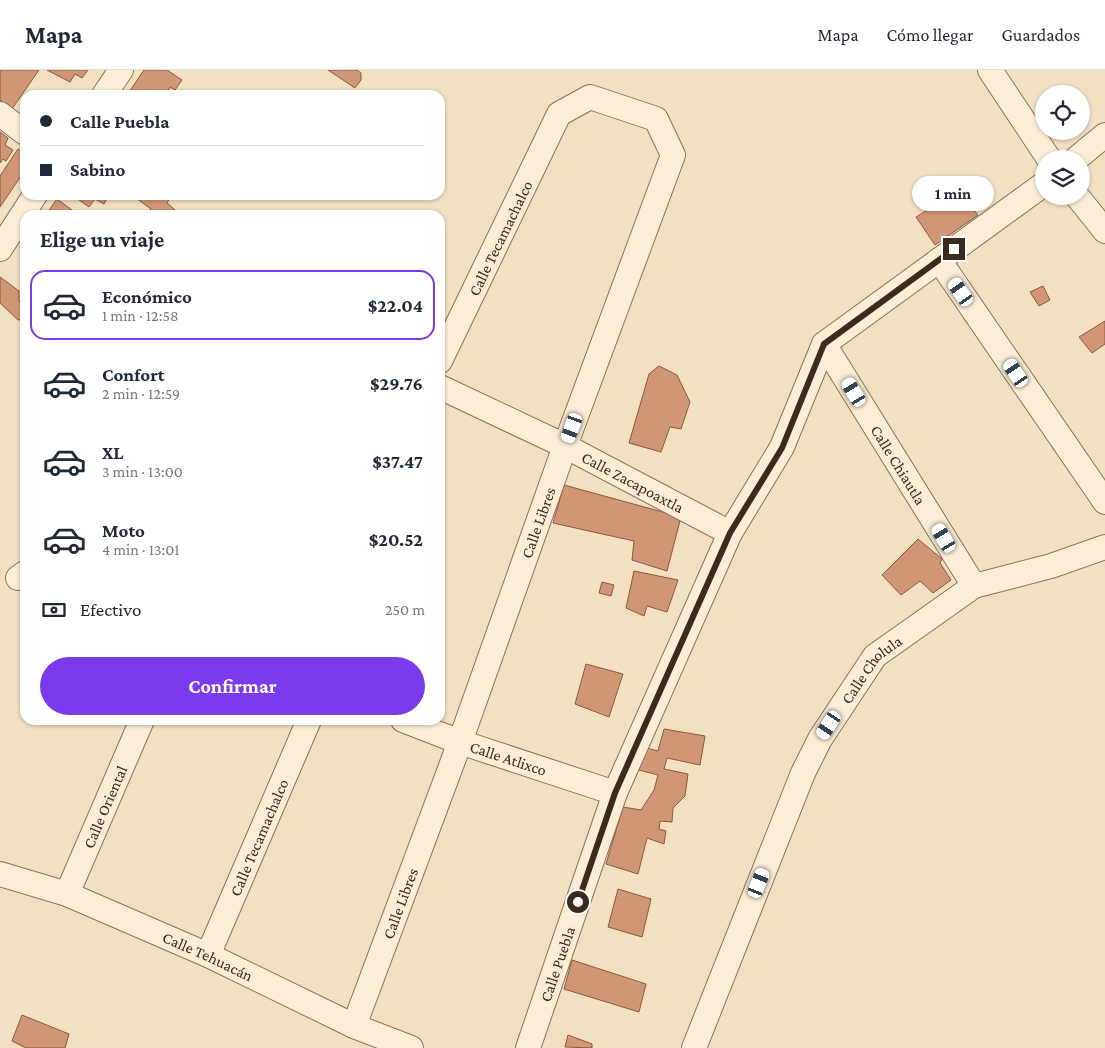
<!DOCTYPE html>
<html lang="es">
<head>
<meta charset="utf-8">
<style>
  body { margin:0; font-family:"Crimson Pro",serif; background:#f6f6f7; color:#1f2937; height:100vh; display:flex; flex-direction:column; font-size:19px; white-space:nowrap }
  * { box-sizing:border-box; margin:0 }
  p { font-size:16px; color:#747a83 }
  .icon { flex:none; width:28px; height:28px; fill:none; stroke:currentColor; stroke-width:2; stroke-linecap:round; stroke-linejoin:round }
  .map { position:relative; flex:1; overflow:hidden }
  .side { position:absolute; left:20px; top:140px; width:425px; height:515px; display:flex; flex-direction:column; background:#fff; border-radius:15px; box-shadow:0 1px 4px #0004 }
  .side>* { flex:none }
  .top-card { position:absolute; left:20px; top:20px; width:425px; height:110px; border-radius:15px; box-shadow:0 1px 4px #0004; display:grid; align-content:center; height:110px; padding:0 20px; background:#fff }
  .controls { position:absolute; left:1035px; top:15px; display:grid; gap:10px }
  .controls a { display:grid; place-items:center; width:55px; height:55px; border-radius:50%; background:#fff; box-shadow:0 1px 4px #0004; font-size:25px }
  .end { position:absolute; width:22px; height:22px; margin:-11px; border:6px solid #3b2a1d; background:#fff; box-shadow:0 0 0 2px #fff }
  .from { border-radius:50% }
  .bubble { position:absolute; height:35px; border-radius:18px; background:#fff; box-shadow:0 1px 4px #0004; font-size:16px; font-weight:700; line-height:35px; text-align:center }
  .car { position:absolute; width:15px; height:30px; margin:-15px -8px; border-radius:6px; box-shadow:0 0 4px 1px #0007; background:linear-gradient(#fff 24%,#345 0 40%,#fff 0 76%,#345 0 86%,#fff 0) }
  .top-card b { display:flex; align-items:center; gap:18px; height:48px; font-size:19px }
  .top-card b+b { border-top:1px solid #e0e1e3 }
  .top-card i { width:12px; height:12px; background:#1f2937 }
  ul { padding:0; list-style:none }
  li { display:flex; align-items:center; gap:15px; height:70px; margin:0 10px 8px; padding:0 10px; border:2px solid transparent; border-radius:15px }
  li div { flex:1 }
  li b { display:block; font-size:19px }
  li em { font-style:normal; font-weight:700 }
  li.on { border-color:#7c3aed }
  li>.icon { width:45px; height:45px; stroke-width:1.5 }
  h2 { padding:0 20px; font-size:22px; line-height:60px }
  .pay { display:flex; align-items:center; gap:12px; height:55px; padding:0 20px; font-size:19px }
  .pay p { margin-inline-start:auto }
  .button { display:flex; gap:10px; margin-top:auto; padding:10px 20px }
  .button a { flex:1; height:58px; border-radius:30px; background:#7c3aed; color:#fff; font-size:20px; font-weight:700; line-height:58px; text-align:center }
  header { display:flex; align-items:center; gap:30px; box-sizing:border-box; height:70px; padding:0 25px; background:#fff; border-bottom:1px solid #e0e1e3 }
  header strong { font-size:24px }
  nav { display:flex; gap:28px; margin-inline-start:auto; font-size:18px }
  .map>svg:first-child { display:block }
  .building { fill:#d19676; stroke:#8c573c }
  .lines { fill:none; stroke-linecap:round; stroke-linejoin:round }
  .minor-casing { stroke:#8c7058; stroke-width:26 }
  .minor { stroke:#fbeed6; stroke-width:24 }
  .route { stroke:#3b2a1d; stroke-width:6 }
  .labels { text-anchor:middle; stroke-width:5; stroke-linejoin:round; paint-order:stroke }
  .street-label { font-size:16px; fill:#3b2a1d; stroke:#f7ebd2 }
</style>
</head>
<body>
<header>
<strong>Mapa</strong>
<nav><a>Mapa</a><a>Cómo llegar</a><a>Guardados</a></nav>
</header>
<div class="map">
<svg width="1105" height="978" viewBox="0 0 1105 978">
  <rect width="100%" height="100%" fill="#f1e0c2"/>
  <g class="building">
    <polygon points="0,0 39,0 12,39 0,30"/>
    <polygon points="47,0 88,0 82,8 75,4 70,12"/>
    <polygon points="144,0 167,0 182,10 175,20 170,17 166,25 127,25"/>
    <polygon points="328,0 357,0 361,3 361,10 355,18"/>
    <polygon points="0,62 8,68 5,75 13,80 6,91 3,89 0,93"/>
    <polygon points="18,79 25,84 25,108 21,106 0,137 0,106"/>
    <polygon points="72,125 109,125 104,134 95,129 89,137"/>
    <polygon points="132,125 169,125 171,126 167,133 181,145 148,145 151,139"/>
    <polygon points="57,129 79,145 50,145 47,143"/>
    <polygon points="966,130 978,145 935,175 916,147 941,132 947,141"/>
    <polygon points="0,207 19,221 19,231 25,237 25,249 18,250 0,233"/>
    <polygon points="1043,216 1050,230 1039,236 1030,222"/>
    <polygon points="1105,251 1105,274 1092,283 1079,267"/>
    <polygon points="659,296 677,305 690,332 681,359 670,357 661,382 629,373 649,304"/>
    <polygon points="564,415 681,447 667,501 632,490 634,471 553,453"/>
    <polygon points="918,469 942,489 940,493 951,510 933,523 920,511 901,525 882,505"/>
    <polygon points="634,501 678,510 667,542 647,536 644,546 626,538"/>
    <polygon points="602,512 614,515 611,526 599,523"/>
    <polygon points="586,594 623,604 609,647 575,634"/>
    <polygon points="664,659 705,666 700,695 667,688 664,699 688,704 685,726 673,738 672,752 660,751 659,759 666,761 664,774 647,768 638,804 606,794 623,737 641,740 654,720 658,705 635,699 640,676 658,681"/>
    <polygon points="618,819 651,829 642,867 608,857"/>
    <polygon points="572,890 646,914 639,942 564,919"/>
    <polygon points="22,945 69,964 65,978 26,978 12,971"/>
    <polygon points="568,965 592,974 592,978 565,977"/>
  </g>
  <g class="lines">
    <g class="minor-casing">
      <g id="minor">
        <polyline points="990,0 1049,89"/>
        <polyline points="104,25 121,0"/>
        <polyline points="0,44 25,63"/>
        <polyline points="1076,89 1105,65"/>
        <polyline points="1077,126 1105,161"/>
        <polyline points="0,179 35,125"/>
        <polyline points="939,190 1105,432"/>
        <path id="s1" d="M824 274 974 516"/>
        <path id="s2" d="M440 317 565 376 730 463 615 723 528 978"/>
        <polyline points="730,463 782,377 824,274 1044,114"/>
        <polyline points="18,508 25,503"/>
        <path id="s3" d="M403 650 460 672 615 723"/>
        <path id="s4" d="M0 804 67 824 208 885 354 956 411 978"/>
        <path id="s5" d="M67 824 142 650"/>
        <path id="s6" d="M208 885 309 650"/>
        <path id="s7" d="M354 956 460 672 565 376 673 85 656 49 590 27 559 44 440 291"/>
        <path id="s8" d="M694 978 803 703 820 669 875 586 974 516 1051 496 1105 477"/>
      </g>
    </g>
    <use href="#minor" class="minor"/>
  </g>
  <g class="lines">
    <polyline class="route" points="578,832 615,723 730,463 782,378 824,274 954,179"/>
  </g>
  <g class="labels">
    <g class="street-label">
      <text transform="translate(500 168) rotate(-64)" y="6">Calle Tecamachalco</text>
      <text dy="6" stroke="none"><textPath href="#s1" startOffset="142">Calle Chiautla</textPath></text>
      <text dy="6" stroke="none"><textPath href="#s2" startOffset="215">Calle Zacapoaxtla</textPath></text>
      <text dy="6" stroke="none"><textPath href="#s7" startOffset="536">Calle Libres</textPath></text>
      <text dy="6" stroke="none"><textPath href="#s8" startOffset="421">Calle Cholula</textPath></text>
      <text dy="6" stroke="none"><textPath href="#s3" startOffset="112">Calle Atlixco</textPath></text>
      <text dy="6" stroke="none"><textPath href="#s5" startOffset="95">Calle Oriental</textPath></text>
      <text dy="6" stroke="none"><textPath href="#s6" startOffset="128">Calle Tecamachalco</textPath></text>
      <text dy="6" stroke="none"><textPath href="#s7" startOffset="131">Calle Libres</textPath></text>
      <text dy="6" stroke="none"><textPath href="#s4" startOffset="224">Calle Tehuacán</textPath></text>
      <text transform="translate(557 894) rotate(-71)" y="6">Calle Puebla</text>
    </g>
  </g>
</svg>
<div class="controls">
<a><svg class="icon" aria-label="locate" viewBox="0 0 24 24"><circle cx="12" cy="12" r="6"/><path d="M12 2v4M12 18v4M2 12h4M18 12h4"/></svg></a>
<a><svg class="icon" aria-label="layers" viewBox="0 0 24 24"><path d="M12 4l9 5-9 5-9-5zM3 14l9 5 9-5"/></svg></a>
</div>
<i class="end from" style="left:578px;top:832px"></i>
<i class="end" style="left:954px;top:179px"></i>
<div class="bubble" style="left:912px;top:106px;width:82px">1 min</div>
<i class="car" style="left:961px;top:222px;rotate:325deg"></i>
<i class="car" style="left:1016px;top:303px;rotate:326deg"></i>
<i class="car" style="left:854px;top:322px;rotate:329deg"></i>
<i class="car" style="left:572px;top:358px;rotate:200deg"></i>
<i class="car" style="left:944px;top:468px;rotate:329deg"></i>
<i class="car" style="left:829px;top:655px;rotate:213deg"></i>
<i class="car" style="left:759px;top:813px;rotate:22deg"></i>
<div class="top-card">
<b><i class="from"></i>Calle Puebla</b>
<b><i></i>Sabino</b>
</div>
<section class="side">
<h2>Elige un viaje</h2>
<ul>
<li class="on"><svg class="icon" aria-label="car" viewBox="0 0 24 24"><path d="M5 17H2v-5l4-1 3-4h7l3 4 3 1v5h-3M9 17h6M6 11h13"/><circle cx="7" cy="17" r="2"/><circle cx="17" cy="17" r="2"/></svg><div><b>Económico</b><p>1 min · 12:58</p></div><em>$22.04</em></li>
<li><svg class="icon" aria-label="car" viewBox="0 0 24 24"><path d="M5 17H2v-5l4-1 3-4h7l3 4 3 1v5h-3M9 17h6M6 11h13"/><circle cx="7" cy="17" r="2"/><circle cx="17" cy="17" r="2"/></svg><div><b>Confort</b><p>2 min · 12:59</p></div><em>$29.76</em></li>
<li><svg class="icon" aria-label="car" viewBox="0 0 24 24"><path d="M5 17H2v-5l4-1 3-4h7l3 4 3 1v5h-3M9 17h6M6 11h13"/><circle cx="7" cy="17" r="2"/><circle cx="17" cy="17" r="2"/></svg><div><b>XL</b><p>3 min · 13:00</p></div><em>$37.47</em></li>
<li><svg class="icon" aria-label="car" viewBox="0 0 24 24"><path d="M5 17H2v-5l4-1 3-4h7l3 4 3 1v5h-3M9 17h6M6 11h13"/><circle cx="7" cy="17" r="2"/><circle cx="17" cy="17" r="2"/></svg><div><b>Moto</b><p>4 min · 13:01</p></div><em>$20.52</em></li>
</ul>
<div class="pay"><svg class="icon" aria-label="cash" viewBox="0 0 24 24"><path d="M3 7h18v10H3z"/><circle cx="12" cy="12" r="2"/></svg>Efectivo<p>250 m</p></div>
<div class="button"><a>Confirmar</a></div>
</section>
</div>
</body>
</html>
